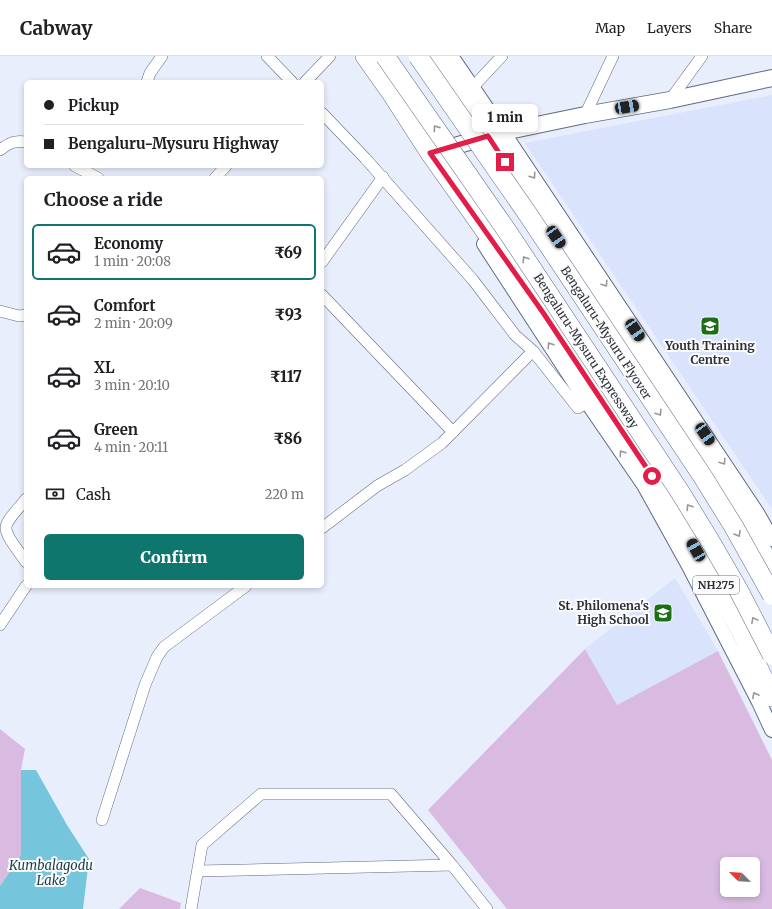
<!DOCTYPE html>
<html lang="en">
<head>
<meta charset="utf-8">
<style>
  body { margin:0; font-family:Merriweather,serif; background:#f2f2f2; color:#202124; height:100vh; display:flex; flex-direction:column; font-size:15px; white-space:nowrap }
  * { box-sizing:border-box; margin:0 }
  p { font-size:13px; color:#757577 }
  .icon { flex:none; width:22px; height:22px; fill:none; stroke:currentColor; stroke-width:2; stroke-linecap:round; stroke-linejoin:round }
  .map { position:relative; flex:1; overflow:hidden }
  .sheet { position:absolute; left:24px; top:120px; width:300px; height:412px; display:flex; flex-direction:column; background:#fff; border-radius:6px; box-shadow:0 2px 6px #0003 }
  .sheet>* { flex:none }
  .top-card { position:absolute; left:24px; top:24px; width:300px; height:88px; border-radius:6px; box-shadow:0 2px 6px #0003; display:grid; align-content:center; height:88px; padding:0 20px; background:#fff }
  .needle { width:26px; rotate:294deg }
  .tools { position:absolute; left:720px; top:801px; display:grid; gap:8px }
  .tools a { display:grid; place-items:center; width:40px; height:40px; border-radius:6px; background:#fff; box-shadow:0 2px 6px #0003; font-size:20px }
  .end { position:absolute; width:18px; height:18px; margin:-9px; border:5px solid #e11d48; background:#fff; box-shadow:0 0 0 2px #fff }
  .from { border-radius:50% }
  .bubble { position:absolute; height:28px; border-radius:6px; background:#fff; box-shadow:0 2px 6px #0003; font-size:13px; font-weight:800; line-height:28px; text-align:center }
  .car { position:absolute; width:12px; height:24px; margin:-12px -6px; border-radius:5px; box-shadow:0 0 3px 1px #0007; background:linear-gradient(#222 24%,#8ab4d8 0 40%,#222 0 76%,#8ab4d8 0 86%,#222 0) }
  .top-card b { display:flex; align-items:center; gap:14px; height:38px; font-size:15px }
  .top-card b+b { border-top:1px solid #e0e0e0 }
  .top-card i { width:10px; height:10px; background:#202124 }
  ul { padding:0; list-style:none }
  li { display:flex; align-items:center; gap:12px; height:56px; margin:0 8px 6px; padding:0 12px; border:2px solid transparent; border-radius:6px }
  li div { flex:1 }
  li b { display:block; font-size:15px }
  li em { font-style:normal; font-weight:800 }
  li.current { border-color:#0f766e }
  li>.icon { width:36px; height:36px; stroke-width:1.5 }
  h2 { padding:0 20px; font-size:18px; line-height:48px }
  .pay { display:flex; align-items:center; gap:10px; height:44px; padding:0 20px; font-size:15px }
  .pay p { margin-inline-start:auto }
  .button { display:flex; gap:8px; margin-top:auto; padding:8px 20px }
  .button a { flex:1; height:46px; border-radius:6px; background:#0f766e; color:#fff; font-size:16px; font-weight:800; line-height:46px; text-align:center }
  header { display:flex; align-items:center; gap:24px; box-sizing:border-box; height:56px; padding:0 20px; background:#fff; border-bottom:1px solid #e0e0e0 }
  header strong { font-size:19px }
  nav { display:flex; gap:22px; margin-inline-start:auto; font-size:14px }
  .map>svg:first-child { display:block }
  .built { fill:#d9e3fc }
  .green { fill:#d9bbe1; fill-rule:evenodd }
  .water { fill:#75c6dd }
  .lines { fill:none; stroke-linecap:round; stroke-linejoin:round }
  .minor-casing { stroke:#61697e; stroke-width:12 }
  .tertiary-casing { stroke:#61697e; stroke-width:16 }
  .secondary-casing { stroke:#61697e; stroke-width:18 }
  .trunk-casing { stroke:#61697e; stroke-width:20 }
  .minor { stroke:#fff; stroke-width:11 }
  .tertiary { stroke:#fff; stroke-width:14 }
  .secondary { stroke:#fff; stroke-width:16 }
  .trunk { stroke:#fff; stroke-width:19 }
  .trunk-bridge-casing { stroke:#61697e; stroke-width:20; stroke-linecap:butt }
  .trunk-bridge { stroke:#fff; stroke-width:19 }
  .oneway { stroke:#96989c }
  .route { stroke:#e11d48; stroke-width:5 }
  .labels { text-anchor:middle; stroke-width:4; stroke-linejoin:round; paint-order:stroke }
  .shield { fill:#fcfcfc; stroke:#6a6d74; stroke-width:1 }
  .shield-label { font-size:11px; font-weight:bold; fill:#2c3039 }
  .street-label { font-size:12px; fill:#2c3039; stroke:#fcfcfc }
  .poi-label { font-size:12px; font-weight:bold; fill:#2c3039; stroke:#fcfcfc }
  .water-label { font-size:13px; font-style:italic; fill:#183e48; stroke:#fcfcfc }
</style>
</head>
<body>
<header>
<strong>Cabway</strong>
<nav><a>Map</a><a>Layers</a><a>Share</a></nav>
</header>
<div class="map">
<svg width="772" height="853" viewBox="0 0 772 853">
  <rect width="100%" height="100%" fill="#e9eefd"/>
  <g class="built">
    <polygon points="772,39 772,453 525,87"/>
    <polygon points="675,522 718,595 617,649 585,593"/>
  </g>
  <g class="green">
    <path d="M585 593 617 649 718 595 772 704V853H507L428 754ZM727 808H753V834H727Z"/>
    <polygon points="0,673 25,693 21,714 21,799 0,830"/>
    <polygon points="140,832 181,847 180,853 119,853"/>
  </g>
  <polygon class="water" points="21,714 36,714 67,769 89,803 83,853 0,853 0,830 21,799"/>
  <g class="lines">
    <g class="minor-casing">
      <g id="minor">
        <polyline points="267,0 292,26"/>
        <polyline points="147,26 150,17 162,0"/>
        <polyline points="305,26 330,0"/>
        <polyline points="473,31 502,0"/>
        <polyline points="670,44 702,0"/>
        <polyline points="322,57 365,102 473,224 515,279 533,295 578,352 587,346"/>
        <polyline points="585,59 613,0"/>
        <path d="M0 94C9 87 15 84 26 86"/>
        <polyline points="75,110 98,122"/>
        <polyline points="215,122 226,110"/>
        <polyline points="322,206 383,121"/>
        <polyline points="322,239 453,376"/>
        <polyline points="0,255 19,260 26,259"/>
        <path d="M26 443C21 450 7 463 6 471 5 480 21 498 26 506"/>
        <polyline points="322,472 377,430 405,414 442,387 533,295"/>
        <polyline points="0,569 26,530"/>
        <polyline points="102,764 145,629 157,601 164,591 246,530"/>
        <polyline points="198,815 452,809"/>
        <polyline points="191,853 202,789 261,738 391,738 452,809 487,853"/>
      </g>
    </g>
    <g class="tertiary-casing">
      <g id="tertiary">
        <polyline points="451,0 503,76 757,457 772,483"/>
        <polyline points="484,188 587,346 644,429 689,510 759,646 772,674"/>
      </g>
    </g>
    <g class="secondary-casing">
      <polyline id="secondary" points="438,95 503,76 585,59 670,44 772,22"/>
    </g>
    <g class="trunk-casing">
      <g id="trunk">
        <polyline points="365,0 392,38 430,97 544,258 652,421 712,521 742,577 772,641"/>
        <polyline points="434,0 659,334 750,473 772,513"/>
      </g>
    </g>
    <use href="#minor" class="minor"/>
    <use href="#tertiary" class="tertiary"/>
    <use href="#secondary" class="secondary"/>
    <use href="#trunk" class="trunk"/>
    <g class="trunk-bridge-casing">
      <g id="trunk-bridge">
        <polyline points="385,0 507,175 680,436 710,485 739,535 772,599"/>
        <polyline points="418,0 527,157 703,421 734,471 772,539"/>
      </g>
    </g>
    <use href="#trunk-bridge" class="trunk-bridge"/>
  </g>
  <defs><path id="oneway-chevron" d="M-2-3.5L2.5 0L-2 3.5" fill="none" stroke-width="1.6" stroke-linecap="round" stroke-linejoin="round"/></defs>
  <g class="oneway">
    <use href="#oneway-chevron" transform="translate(436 72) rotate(-125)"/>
    <use href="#oneway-chevron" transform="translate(533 120) rotate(56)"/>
    <use href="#oneway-chevron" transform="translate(525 203) rotate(-123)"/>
    <use href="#oneway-chevron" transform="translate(605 228) rotate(56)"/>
    <use href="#oneway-chevron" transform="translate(550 289) rotate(-123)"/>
    <use href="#oneway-chevron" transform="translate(659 357) rotate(57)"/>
    <use href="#oneway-chevron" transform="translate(622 397) rotate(-124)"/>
    <use href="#oneway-chevron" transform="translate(723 406) rotate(56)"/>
    <use href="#oneway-chevron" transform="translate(689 451) rotate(-122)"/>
    <use href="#oneway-chevron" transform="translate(738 478) rotate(60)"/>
    <use href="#oneway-chevron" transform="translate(754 564) rotate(-118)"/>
    <use href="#oneway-chevron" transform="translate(755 639) rotate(-117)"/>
  </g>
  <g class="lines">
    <polyline class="route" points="505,106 488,80 430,97 544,258 652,420"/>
  </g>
  <defs>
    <g id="university-square" transform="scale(1)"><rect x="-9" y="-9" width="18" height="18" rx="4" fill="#1c6f18" stroke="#fcfcfc"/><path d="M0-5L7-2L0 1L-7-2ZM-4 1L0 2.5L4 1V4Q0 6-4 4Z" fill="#fff"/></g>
    <g id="school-square" transform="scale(1)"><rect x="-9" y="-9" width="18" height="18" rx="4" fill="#1c6f18" stroke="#fcfcfc"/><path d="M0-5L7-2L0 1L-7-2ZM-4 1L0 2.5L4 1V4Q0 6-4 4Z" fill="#fff"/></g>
  </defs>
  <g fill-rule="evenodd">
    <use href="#university-square" x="710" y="270"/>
    <use href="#school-square" x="663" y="557"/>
  </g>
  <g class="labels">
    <rect class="shield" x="693" y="520" width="46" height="18" rx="3"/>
    <g class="shield-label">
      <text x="716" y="533">NH275</text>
    </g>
    <g class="street-label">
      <text transform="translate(606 277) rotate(57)" y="4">Bengaluru-Mysuru Flyover</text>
      <text transform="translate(586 295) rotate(57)" y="4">Bengaluru-Mysuru Expressway</text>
    </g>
    <g class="poi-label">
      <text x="710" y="294">Youth Training<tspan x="710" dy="14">Centre</tspan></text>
      <text x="649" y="554" text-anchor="end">St. Philomena's<tspan x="649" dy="14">High School</tspan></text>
    </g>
    <g class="water-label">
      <text x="51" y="814">Kumbalagodu<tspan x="51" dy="15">Lake</tspan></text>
    </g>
  </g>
</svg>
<div class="tools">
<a><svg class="needle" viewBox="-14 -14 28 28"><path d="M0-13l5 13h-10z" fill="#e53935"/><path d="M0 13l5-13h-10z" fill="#757577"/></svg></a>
</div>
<i class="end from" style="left:652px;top:420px"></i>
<i class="end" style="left:505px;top:106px"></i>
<div class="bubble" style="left:472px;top:48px;width:66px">1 min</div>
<i class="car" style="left:627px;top:51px;rotate:80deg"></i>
<i class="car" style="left:556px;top:181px;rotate:146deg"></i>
<i class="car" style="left:635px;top:274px;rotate:146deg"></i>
<i class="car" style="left:705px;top:378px;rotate:146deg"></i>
<i class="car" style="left:696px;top:494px;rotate:330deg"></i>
<div class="top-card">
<b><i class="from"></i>Pickup</b>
<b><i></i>Bengaluru-Mysuru Highway</b>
</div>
<section class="sheet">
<h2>Choose a ride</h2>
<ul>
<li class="current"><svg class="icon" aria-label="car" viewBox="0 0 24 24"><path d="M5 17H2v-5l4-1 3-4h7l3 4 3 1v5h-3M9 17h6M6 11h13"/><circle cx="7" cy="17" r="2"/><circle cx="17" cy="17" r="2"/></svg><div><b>Economy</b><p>1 min · 20:08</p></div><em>₹69</em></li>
<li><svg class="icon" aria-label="car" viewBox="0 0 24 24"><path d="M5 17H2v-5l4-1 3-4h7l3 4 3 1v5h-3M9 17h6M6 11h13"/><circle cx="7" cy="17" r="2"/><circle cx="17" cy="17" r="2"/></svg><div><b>Comfort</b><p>2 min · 20:09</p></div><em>₹93</em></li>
<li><svg class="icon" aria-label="car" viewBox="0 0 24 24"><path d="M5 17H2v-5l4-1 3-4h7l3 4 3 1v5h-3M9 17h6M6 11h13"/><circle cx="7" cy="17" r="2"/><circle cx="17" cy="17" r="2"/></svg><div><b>XL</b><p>3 min · 20:10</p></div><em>₹117</em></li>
<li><svg class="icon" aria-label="car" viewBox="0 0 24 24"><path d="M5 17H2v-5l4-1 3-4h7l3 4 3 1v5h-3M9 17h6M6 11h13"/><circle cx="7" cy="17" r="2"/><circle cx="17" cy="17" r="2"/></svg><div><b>Green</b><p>4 min · 20:11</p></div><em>₹86</em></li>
</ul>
<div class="pay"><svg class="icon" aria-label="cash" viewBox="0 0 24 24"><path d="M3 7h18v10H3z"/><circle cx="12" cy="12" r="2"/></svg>Cash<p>220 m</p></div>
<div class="button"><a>Confirm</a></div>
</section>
</div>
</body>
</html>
